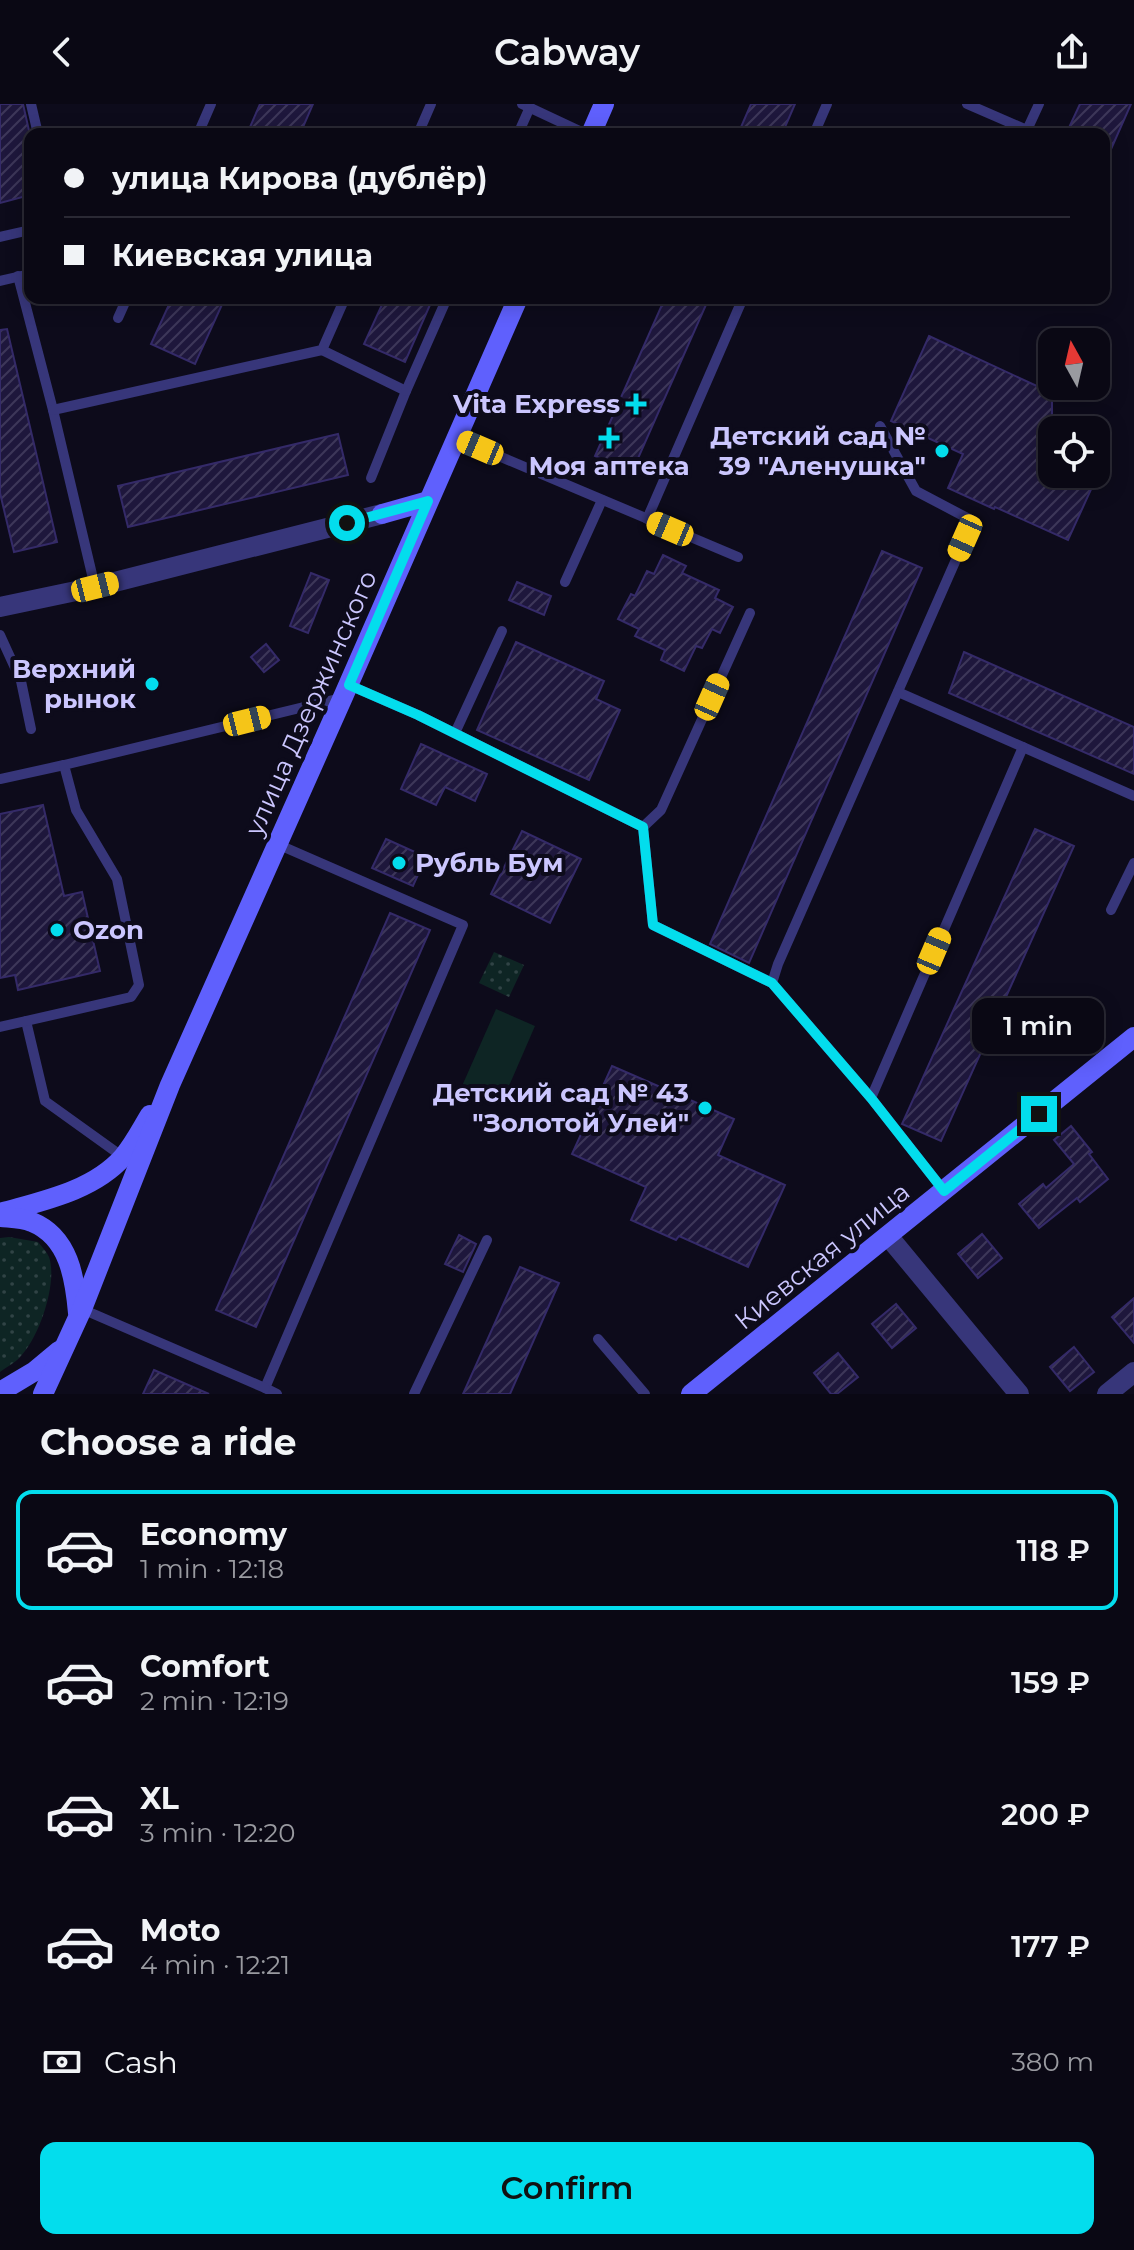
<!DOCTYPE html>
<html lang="en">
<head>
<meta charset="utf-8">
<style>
  body { margin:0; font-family:Montserrat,sans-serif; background:#13111d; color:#f1f3f6; height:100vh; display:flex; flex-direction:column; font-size:30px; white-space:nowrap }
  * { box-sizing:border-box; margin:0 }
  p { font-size:26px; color:#999aa0 }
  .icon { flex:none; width:44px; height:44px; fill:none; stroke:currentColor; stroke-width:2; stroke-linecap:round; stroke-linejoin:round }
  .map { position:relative; height:1290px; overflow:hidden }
  .drawer { display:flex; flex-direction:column; background:#0a0814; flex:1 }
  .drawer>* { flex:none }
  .banner { position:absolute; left:24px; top:24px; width:1086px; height:176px; border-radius:16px; box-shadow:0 4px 20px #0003,0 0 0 2px #2a2934; display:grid; align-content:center; height:176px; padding:0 40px; background:#0a0814 }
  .needle { width:52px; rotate:352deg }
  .tools { position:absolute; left:1038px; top:224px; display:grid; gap:16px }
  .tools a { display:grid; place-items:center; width:72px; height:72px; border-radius:16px; background:#0a0814; box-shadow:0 4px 20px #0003,0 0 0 2px #2a2934; font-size:40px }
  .end { position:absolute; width:36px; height:36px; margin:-18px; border:10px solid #03dded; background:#111; box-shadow:0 0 0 4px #111 }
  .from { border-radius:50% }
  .bubble { position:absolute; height:56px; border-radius:16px; background:#0a0814; box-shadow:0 4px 20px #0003,0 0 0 2px #2a2934; font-size:26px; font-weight:600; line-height:56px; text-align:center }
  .car { position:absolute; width:24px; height:48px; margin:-24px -12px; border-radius:10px; box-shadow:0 0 6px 2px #0007; background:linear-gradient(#f5c518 24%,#345 0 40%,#f5c518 0 76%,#345 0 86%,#f5c518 0) }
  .banner b { display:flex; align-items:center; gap:28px; height:76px; font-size:30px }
  .banner b+b { border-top:2px solid #2a2934 }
  .banner i { width:20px; height:20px; background:#f1f3f6 }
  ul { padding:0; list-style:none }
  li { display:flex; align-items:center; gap:24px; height:120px; margin:0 16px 12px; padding:0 24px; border:4px solid transparent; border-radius:16px }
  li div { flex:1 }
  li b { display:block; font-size:30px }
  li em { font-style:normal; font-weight:600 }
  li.active { border-color:#03dded }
  li>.icon { width:72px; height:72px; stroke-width:1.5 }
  h2 { padding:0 40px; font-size:36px; line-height:96px }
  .pay { display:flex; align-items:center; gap:20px; height:88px; padding:0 40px; font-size:30px }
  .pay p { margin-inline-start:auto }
  .primary-button { display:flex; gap:16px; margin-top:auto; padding:16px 40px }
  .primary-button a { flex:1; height:92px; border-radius:16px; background:#03dded; color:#111; font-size:32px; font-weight:600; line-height:92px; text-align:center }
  header { display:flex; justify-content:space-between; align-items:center; height:104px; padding:0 40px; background:#0a0814; font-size:36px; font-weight:600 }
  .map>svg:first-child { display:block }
  .green { fill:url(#green-dots) }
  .pitch { fill:#0e2524 }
  .building { fill:url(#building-hatch); stroke:#342a68; stroke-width:2 }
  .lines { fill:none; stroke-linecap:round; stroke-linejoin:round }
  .lane { stroke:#37367a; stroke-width:10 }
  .street { stroke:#37367a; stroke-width:20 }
  .secondary { stroke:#5f60fd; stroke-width:20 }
  .route { stroke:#03dded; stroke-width:10 }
  .poi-dot { fill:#03dded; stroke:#0d0b1b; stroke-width:3 }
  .labels { text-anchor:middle; stroke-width:8; stroke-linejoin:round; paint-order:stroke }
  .poi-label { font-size:26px; font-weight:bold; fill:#cbc6fe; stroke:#0d0b1b; text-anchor:end }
  .street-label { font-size:26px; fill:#cbc6fe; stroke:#0d0b1b }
</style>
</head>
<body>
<header><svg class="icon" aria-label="back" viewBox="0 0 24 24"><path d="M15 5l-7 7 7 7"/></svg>Cabway<svg class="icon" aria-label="share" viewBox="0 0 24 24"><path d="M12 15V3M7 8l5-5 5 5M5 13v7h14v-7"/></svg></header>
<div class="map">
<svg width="1134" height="1290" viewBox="0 0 1134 1290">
  <defs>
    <pattern id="green-dots" width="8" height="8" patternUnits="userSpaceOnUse" patternTransform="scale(2)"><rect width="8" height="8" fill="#0e2524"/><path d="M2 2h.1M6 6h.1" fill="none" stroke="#304345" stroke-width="1.8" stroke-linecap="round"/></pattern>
    <pattern id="building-hatch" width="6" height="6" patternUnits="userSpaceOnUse" patternTransform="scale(2)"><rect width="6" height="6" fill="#1e173c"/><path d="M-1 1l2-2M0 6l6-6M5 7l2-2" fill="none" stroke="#3d3759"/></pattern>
  </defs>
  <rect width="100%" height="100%" fill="#0d0b1b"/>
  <g class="green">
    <polygon points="494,848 524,861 509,893 479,879"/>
    <path d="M9 1133 38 1138C42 1143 47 1148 49 1153 58 1179 39 1234 20 1253 15 1259 6 1263 0 1268V1134Z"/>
  </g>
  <polygon class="pitch" points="496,905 535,922 502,998 462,982"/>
  <g class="building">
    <polygon points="0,0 23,0 30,31 30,91 0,99"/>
    <polygon points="260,0 313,0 300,30 247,30"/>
    <polygon points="751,0 795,0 782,30 738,30"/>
    <polygon points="1080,0 1131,0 1104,61 1104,30 1066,30"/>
    <polygon points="172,194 225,194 195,260 151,240"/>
    <polygon points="385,194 433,194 405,258 364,240"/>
    <polygon points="665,194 709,194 632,368 595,352"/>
    <polygon points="7,225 57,438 14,448 0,389 0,226"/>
    <polygon points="929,232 1052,289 1052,370 1098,370 1068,436 995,403 994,405 948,384 963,350 891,317"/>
    <polygon points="338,330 348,371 128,423 118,382"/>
    <polygon points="882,447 922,464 749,859 710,840"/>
    <polygon points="663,451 686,462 682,469 719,486 715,494 733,503 720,529 712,525 702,544 696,542 684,567 661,556 665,546 635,532 639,525 618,515 631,490 635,492 647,467 654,470"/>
    <polygon points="311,469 329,476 308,529 290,522"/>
    <polygon points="517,478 551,492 544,511 509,496"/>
    <polygon points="516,538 604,577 596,595 620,606 589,676 477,626"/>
    <polygon points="266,540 279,556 264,568 251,553"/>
    <polygon points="964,548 1134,623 1134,670 949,589"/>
    <polygon points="421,640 487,670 475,697 445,683 436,701 401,685"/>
    <polygon points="43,701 64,792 82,788 100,867 18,886 15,871 0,874 0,710"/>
    <polygon points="1035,725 1074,742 941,1037 902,1020"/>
    <polygon points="522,727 581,755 550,819 491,790"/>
    <polygon points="386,735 426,753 413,782 372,764"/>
    <polygon points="390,809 430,826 256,1223 216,1206"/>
    <polygon points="612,962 734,1015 718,1051 785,1081 748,1163 679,1132 676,1136 631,1116 646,1083 572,1050"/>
    <polygon points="1071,1022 1092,1048 1089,1050 1108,1075 1080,1098 1077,1094 1039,1124 1019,1100 1043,1080 1046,1084 1074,1060 1054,1036"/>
    <polygon points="982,1130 1002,1154 978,1174 958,1150"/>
    <polygon points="459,1131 476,1140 463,1168 445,1160"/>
    <polygon points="520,1163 559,1179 510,1290 463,1290"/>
    <polygon points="1134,1194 1134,1239 1112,1213"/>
    <polygon points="896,1200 916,1224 892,1244 872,1220"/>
    <polygon points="1074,1243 1094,1268 1070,1287 1050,1263"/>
    <polygon points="838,1249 858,1273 837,1290 831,1290 814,1269"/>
    <polygon points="154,1266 209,1290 143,1290"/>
  </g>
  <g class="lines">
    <g class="lane">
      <polyline points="31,0 38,30"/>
      <polyline points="522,0 586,30"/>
      <polyline points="967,0 1027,26 1039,0"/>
      <polyline points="198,30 211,0"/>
      <polyline points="418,30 431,0"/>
      <polyline points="518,30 530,3"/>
      <polyline points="814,30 827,0"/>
      <polyline points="0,133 30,126"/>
      <polyline points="18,172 53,306 95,483"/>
      <polyline points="0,177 30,170"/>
      <polyline points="118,214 127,194"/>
      <polyline points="322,246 406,287 371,374"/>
      <polyline points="406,287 447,194"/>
      <polyline points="53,306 322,246 345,194"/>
      <polyline points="880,322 916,387 973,417 778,860 772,879 871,994 944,1087"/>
      <polyline points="456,334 738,453"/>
      <polyline points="647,415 743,194"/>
      <polyline points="565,478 602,396"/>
      <polyline points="750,509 661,706 643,723 653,821 772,879"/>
      <polyline points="0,531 21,577 31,625"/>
      <polyline points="349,581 418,611 643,723"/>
      <polyline points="898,588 1134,692"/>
      <polyline points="455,629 502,527"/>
      <polyline points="0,675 64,661"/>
      <polyline points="277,740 463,821 265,1284 277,1290"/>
      <polyline points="1111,806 1134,759"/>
      <polyline points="26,917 45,997 123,1053"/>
      <polyline points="0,923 131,893 139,881 117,775 76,706 64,661 341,594"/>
      <polyline points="871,994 1023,643"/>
      <polyline points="82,1205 265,1284"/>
      <polyline points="598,1235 645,1290"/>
      <polyline points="414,1290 487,1136"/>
    </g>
    <g class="street">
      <polyline points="0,503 95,483 382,410"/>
      <polyline points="888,1132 1019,1290"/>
      <polyline points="1107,1290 1134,1268"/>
    </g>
    <g class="secondary">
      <polyline points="591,30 604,0"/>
      <polyline points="382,410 428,397"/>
      <path d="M0 1109C42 1097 93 1087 123 1053 134 1040 142 1024 150 1011"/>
      <path d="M1 1113C11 1114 23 1114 32 1118 69 1133 75 1174 78 1209"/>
      <polyline points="0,1288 35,1267 59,1247"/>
      <polyline points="43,1290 82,1205 170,981 343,593 518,194"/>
      <polyline points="691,1290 1134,933"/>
    </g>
  </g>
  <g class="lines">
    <polyline class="route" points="347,419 428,397 349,581 418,611 643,723 653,821 772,879 871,994 944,1087 1039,1010"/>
  </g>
  <g class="poi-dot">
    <path d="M632 288h8v8h8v8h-8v8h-8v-8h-8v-8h8z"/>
    <path d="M605 322h8v8h8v8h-8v8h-8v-8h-8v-8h8z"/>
    <circle cx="942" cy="347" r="8"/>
    <circle cx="152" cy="580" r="8"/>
    <circle cx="399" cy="759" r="8"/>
    <circle cx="57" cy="826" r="8"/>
    <circle cx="705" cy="1004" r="8"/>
  </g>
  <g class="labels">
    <g class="poi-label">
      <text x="620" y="309">Vita Express</text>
      <text x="926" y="341">Детский сад №<tspan x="926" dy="30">39 "Аленушка"</tspan></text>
      <text x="609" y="371" text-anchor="middle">Моя аптека</text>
      <text x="136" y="574">Верхний<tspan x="136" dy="30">рынок</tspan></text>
      <text x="415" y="768" text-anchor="start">Рубль Бум</text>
      <text x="73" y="835" text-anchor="start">Ozon</text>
      <text x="689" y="998">Детский сад № 43<tspan x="689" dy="30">"Золотой Улей"</tspan></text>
    </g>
    <g class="street-label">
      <text transform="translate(311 599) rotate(-66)" y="9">улица Дзержинского</text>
      <text transform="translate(822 1152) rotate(-39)" y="9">Киевская улица</text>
    </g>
  </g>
</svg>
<div class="tools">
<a><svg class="needle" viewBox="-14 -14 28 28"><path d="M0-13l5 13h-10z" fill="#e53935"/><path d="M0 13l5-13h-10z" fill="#999aa0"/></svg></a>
<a><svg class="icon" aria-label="locate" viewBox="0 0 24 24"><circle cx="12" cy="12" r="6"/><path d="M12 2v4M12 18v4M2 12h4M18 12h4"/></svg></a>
</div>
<i class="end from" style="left:347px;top:419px"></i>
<i class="end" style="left:1039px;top:1010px"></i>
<div class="bubble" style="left:972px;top:894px;width:132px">1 min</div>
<i class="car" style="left:480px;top:344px;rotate:293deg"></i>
<i class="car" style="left:670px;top:425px;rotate:293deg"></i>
<i class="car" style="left:965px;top:434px;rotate:204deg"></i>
<i class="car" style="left:95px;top:483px;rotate:76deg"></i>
<i class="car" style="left:712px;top:593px;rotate:24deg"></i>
<i class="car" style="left:247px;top:617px;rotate:76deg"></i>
<i class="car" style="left:934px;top:847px;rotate:23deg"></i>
<div class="banner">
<b><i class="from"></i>улица Кирова (дублёр)</b>
<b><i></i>Киевская улица</b>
</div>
</div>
<section class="drawer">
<h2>Choose a ride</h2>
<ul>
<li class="active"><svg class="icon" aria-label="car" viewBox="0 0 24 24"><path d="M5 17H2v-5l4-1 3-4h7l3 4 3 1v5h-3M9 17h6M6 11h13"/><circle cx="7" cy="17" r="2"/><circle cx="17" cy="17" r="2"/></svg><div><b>Economy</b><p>1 min · 12:18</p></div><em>118 ₽</em></li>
<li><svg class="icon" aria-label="car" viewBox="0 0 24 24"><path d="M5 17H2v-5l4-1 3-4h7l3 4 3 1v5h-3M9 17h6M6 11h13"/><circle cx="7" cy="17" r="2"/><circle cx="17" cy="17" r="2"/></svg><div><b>Comfort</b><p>2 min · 12:19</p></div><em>159 ₽</em></li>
<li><svg class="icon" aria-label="car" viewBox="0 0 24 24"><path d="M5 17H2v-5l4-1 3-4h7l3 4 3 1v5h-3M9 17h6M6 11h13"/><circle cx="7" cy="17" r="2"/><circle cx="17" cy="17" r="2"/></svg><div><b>XL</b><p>3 min · 12:20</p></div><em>200 ₽</em></li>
<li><svg class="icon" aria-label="car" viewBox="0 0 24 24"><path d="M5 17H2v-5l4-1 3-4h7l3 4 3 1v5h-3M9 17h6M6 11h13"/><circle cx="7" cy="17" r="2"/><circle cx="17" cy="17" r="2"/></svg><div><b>Moto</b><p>4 min · 12:21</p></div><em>177 ₽</em></li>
</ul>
<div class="pay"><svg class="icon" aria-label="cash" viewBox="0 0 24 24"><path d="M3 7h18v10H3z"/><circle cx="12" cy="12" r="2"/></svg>Cash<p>380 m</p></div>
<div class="primary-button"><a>Confirm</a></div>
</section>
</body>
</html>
